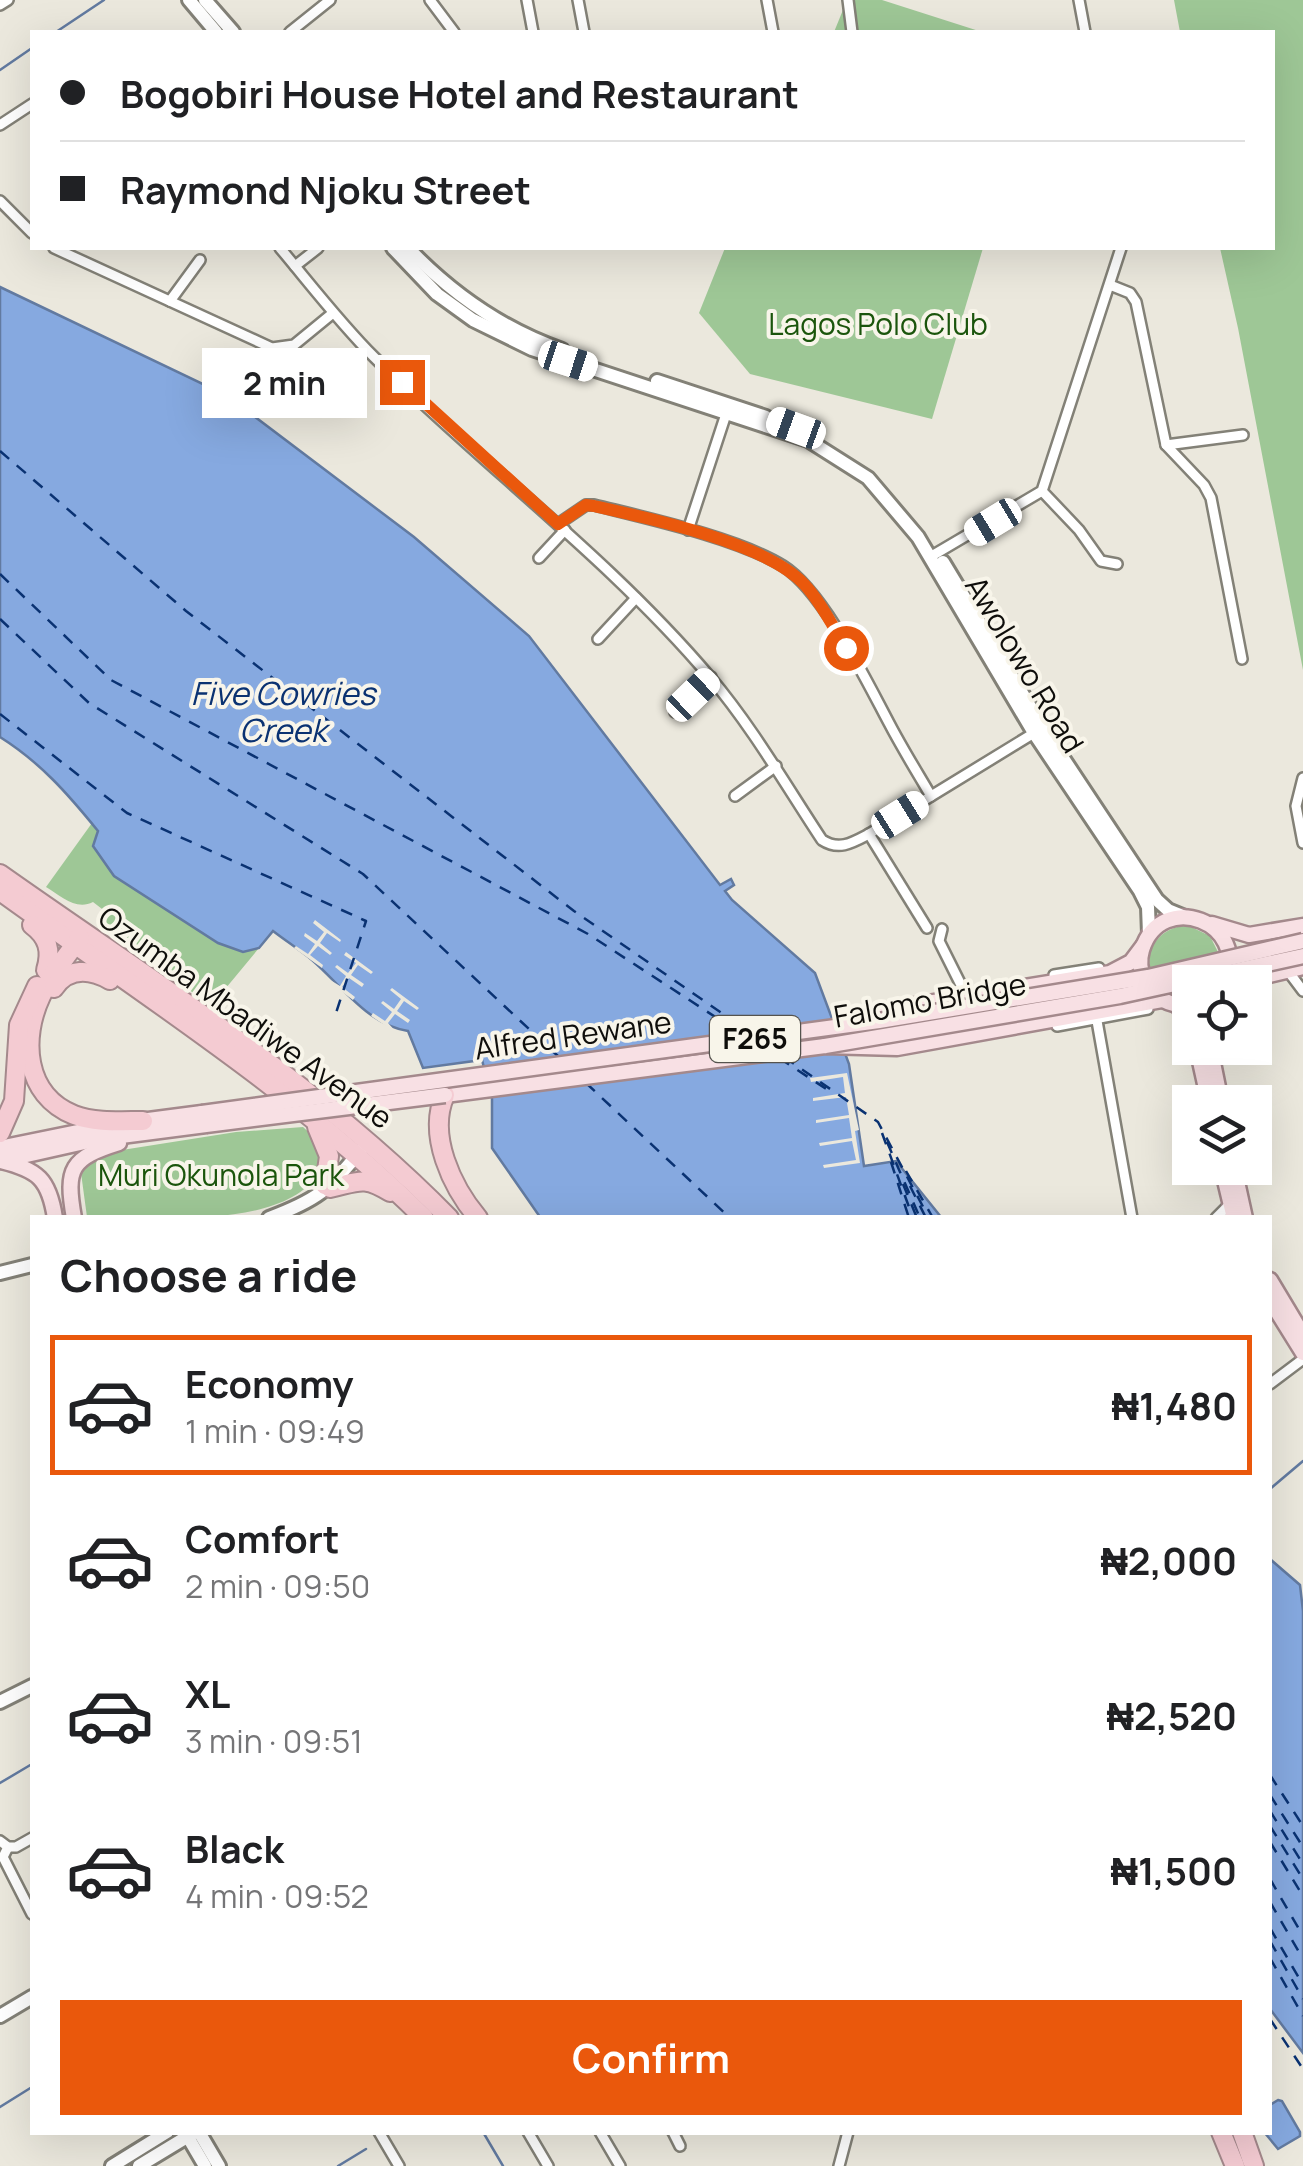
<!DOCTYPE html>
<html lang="en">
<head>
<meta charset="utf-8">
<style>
  body { margin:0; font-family:Manrope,sans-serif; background:#f6f6f6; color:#202124; height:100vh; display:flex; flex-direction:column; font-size:38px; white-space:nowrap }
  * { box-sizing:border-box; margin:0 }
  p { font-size:32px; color:#757577 }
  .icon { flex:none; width:55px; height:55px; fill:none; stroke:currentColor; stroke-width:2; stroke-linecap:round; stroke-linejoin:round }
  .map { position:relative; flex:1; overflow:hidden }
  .side { position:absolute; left:30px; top:1215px; width:1242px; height:920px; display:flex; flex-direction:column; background:#fff; border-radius:0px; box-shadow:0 10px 40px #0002 }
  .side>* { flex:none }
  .banner { position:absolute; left:30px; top:30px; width:1245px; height:220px; border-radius:0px; box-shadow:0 10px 40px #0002; display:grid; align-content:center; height:220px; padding:0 30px; background:#fff }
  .tools { position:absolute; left:1172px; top:965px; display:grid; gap:20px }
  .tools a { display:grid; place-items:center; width:100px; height:100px; border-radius:0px; background:#fff; box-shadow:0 10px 40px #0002; font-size:50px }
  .end { position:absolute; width:45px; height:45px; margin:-22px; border:12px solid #ea580c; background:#fff; box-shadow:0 0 0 5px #fff }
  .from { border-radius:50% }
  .bubble { position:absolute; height:70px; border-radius:0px; background:#fff; box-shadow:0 10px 40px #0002; font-size:32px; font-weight:700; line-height:70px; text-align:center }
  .car { position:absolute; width:30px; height:60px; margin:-30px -15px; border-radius:12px; box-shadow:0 0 8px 2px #0007; background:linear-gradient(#fff 24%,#345 0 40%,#fff 0 76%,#345 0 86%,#fff 0) }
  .banner b { display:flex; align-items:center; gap:35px; height:95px; font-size:38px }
  .banner b+b { border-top:2px solid #e0e0e0 }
  .banner i { width:25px; height:25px; background:#202124 }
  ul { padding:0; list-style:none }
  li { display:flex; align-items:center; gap:30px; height:140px; margin:0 20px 15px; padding:0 10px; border:5px solid transparent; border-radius:0px }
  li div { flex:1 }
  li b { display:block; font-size:38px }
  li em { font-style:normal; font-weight:700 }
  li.active { border-color:#ea580c }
  li>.icon { width:90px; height:90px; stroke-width:1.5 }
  h2 { padding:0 30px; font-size:45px; line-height:120px }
  .button { display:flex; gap:20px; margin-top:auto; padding:20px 30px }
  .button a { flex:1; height:115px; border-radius:0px; background:#ea580c; color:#fff; font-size:40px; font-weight:700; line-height:115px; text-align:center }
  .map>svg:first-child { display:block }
  .green { fill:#9ec796 }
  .water { fill:#86a9e0; stroke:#627aa0; stroke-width:2.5 }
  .pier { fill:#ebe8dd }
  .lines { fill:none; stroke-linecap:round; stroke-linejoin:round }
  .stream { stroke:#627aa0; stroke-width:2.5 }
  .ferry { stroke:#0a3272; stroke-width:2.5; stroke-dasharray:12 10; stroke-linecap:butt }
  .street-casing { stroke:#838177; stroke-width:14 }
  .secondary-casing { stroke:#838177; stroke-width:18 }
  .primary-casing { stroke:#a4898c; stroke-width:19 }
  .highway-casing { stroke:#a4898c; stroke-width:22 }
  .street { stroke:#fff; stroke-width:9 }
  .secondary { stroke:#fff; stroke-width:12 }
  .primary { stroke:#f8e0e4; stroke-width:14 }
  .highway { stroke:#f4cbd2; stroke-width:18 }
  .primary-bridge-casing { stroke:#a4898c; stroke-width:19; stroke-linecap:butt }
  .primary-bridge { stroke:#f8e0e4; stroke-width:14 }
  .route { stroke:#ea580c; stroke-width:12 }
  .labels { text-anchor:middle; stroke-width:8; stroke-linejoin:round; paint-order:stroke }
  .shield { fill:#f8f5ea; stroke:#55534e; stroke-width:2.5 }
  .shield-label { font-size:28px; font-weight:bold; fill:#0f0e0b }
  .park-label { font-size:30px; fill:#1b550c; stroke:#f8f5ea }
  .street-label { font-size:30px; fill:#0f0e0b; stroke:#f8f5ea }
  .water-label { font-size:32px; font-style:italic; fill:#0a3272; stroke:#f8f5ea }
</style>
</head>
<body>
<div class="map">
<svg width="1303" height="2166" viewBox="0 0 1303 2166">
  <rect width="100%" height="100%" fill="#ebe8dd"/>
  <g class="green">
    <polygon points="847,0 882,0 982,32 834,32"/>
    <polygon points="1174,0 1303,0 1303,670 1238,328 1220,248 1272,248 1272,32 1180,32"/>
    <polygon points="725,248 983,248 932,419 750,374 699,313"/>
    <path d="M92 823 243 952 259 948 211 1006 112 933 106 923V912L93 902C76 911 61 896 46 887Z"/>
    <path d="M1187 925 1210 936 1220 956 1190 982V997C1139 997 1134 931 1187 925Z"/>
    <path d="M303 1127C318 1140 330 1154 318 1173 285 1231 144 1217 87 1217L81 1173 90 1162 103 1153 236 1132Z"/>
  </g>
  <g class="water">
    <path d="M0 287 226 395 414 537 529 636 720 885 731 879 734 885 725 891 732 900 815 973 849 1064 864 1166 896 1161 941 1217H540L492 1148V1099L482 1060 423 1068 408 1031C368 1025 341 985 312 960 300 950 286 941 273 931L259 948 243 952 218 943 114 876 93 846 98 831C68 794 40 762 0 737Z"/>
    <polygon points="1270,1559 1300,1585 1303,1611 1303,2053 1270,2009"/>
    <polygon points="1278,2100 1282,2101 1300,2132 1300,2136 1278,2149 1265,2133 1270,2132 1270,2105"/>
  </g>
  <g class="pier">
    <polygon points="315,920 341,940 340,942 327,933 320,943 332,953 330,955 318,946 310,955 323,965 322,968 294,948 296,946 308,954 315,944 304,936 305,933 317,941 324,932 313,923"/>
    <polygon points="346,952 373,972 371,974 358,965 351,975 364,984 362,987 349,978 342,987 355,997 353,1000 326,980 327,978 340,986 346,976 335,967 337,965 348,973 356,963 344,955"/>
    <polygon points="392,988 419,1008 417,1010 404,1001 397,1011 410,1020 408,1023 395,1014 388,1023 399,1035 371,1016 373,1013 385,1021 392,1012 381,1003 383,1001 394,1009 401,999 390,990"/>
    <polygon points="847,1073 859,1130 855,1131 860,1163 824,1168 823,1165 856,1160 852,1141 820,1146 819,1143 852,1138 849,1118 816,1123 816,1120 849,1115 846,1097 813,1101 813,1098 845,1093 843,1077 811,1082 810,1078"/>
  </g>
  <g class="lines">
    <g class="stream">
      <polyline points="56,32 104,0"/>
      <polyline points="0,70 32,48"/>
      <polyline points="1270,1489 1303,1461"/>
      <polyline points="0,1783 32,1764"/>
      <polyline points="0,2107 32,2087"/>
      <polyline points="483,2132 503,2166"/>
      <polyline points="338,2166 366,2149"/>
    </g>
    <g class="ferry">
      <polyline points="0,451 186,611 574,911 749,1032"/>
      <polyline points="0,574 111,680 588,934 743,1035"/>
      <polyline points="0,619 89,703 363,874 559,1057"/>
      <polyline points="0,714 127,813 366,921 335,1016"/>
      <polyline points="784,1057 878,1122 929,1218"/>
      <polyline points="779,1058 831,1092"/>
      <polyline points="586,1083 730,1218"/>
      <polyline points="882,1133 913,1218"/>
      <polyline points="887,1142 920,1218"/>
      <polyline points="891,1162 909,1218"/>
      <polyline points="906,1171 933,1218"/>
      <polyline points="903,1184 917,1218"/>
      <polyline points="910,1186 926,1218"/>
      <polyline points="1270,1775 1303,1826"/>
      <polyline points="1270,1795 1303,1847"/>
      <polyline points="1270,1811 1303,1864"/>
      <polyline points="1270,1826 1303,1879"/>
      <polyline points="1270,1842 1303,1896"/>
      <polyline points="1270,1879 1303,1936"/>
      <polyline points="1270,1902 1303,1959"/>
      <polyline points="1270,1928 1303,1985"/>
      <polyline points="1270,1941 1303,1999"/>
      <polyline points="1270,1958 1303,2016"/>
      <polyline points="1270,2019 1303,2069"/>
    </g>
    <g class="street-casing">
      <g id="street">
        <polyline points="430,0 454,32"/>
        <polyline points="527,0 533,32"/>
        <polyline points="578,0 584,32"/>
        <polyline points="767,0 773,32"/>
        <polyline points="848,0 852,32"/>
        <polyline points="1079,0 1085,32"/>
        <polyline points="0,5 8,0"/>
        <polyline points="290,32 330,0"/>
        <polyline points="0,125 32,104"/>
        <polyline points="0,201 32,233"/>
        <polyline points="54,248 272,348 294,345 333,313"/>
        <path d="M280 248C311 285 340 323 374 357 484 466 610 559 710 677 753 728 785 784 822 840 839 851 852 843 869 834L1039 730"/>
        <polyline points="295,266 318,248"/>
        <polyline points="1110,285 1130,293 1136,302 1166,445 1204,485 1211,498 1242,659"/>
        <polyline points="170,301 200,260"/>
        <polyline points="1166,445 1243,435"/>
        <polyline points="1042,491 1079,530 1101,561 1117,564"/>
        <path d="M558 524 586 505H594C646 518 738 538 783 566 823 591 866 680 889 723 902 748 917 772 931 796"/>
        <polyline points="688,530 727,411"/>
        <polyline points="930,557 1042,491 1121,248"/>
        <polyline points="539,558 565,530"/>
        <polyline points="598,639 636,598"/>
        <polyline points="675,712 711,677"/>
        <polyline points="1303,778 1296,806 1303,843"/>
        <polyline points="735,796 776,766"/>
        <polyline points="869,834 927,928"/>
        <polyline points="942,929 939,941 963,989"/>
        <polyline points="1288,971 1303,991"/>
        <polyline points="1054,975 1099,968"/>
        <polyline points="1097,1021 1132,1218"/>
        <polyline points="1057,1026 1148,1009"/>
        <polyline points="1216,1218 1233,1201"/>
        <polyline points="1270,1384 1303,1359"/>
        <polyline points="0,1841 8,1847 16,1847 32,1838"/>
        <polyline points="8,1847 3,1857 32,1914"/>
        <polyline points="379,2132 399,2166"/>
        <polyline points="528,2132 548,2166"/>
        <polyline points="600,2132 620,2166"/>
        <polyline points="673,2132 680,2146"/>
        <polyline points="839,2166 848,2132"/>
      </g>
    </g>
    <g class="secondary-casing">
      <g id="secondary">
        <polyline points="189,0 216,32"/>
        <polyline points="205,0 233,32"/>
        <polyline points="393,248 437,294 473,320 532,349 808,440 868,478 918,537 1034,733 1140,891 1148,907 1149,934"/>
        <path d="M408 248C452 294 502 329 562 350"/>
        <polyline points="657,381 766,417"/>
        <polyline points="943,562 1043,728 1157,900 1168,910 1185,917"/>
        <path d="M269 1218C317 1200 329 1190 361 1150"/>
        <polyline points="0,1273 32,1265"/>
        <polyline points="0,1702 32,1686"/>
        <polyline points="0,2016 32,1997"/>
        <polyline points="185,2132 205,2166"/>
        <polyline points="199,2132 219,2166"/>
        <polyline points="112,2166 167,2132"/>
        <polyline points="139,2166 195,2132"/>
      </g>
    </g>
    <g class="primary-casing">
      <g id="primary">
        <polyline points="1212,924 1249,935 1303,926"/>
        <polyline points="1239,982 1303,967"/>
        <polyline points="1178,1006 1190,1025"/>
        <path d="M1190 1006C1171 1006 1154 999 1145 980 1140 971 1139 960 1142 950 1161 888 1252 923 1224 982"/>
        <polyline points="854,1020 891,1009 1110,973 1131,962 1143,946"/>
        <polyline points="1197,1048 1209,1102"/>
        <polyline points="1210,1048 1221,1102"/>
        <polyline points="445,1095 825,1046 897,1048 1162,1000"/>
        <polyline points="133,1122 202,1113"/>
        <polyline points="0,1148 107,1126"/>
        <polyline points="0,1161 98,1139 206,1125"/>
        <path d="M1 1161C38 1170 49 1179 55 1218"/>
        <polyline points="1222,1168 1234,1218"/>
        <polyline points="1234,1168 1245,1218"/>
        <path d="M74 1218C65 1168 71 1158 119 1143"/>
        <polyline points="1270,1280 1303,1335"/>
        <polyline points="1270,1300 1303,1353"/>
      </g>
    </g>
    <g class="highway-casing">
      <g id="highway">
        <path d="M0 874C154 983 316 1082 449 1218"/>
        <path d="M0 891C145 996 297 1092 424 1218"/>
        <path d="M32 925C48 937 52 951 46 970"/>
        <path d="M80 938C67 955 50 976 41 996 21 1038 24 1095 74 1115 95 1123 121 1121 143 1121"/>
        <path d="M54 988C68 967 90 969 110 980"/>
        <path d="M445 1095C427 1135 452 1187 478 1218"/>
        <polyline points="317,1127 329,1156 325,1185"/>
        <polyline points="0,1133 14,1101 19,1025 37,986"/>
        <path d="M330 1188C358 1182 363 1175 390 1192"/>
        <polyline points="1221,2132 1235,2166"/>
        <polyline points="1242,2132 1254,2166"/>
      </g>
    </g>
    <use href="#street" class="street"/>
    <use href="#secondary" class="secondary"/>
    <use href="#primary" class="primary"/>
    <use href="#highway" class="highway"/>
    <g class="primary-bridge-casing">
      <g id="primary-bridge">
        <polyline points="825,1046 1120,996 1303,956"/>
        <polyline points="202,1113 879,1021 1148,977 1303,941"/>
        <polyline points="206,1125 445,1095"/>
      </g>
    </g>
    <use href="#primary-bridge" class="primary-bridge"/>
  </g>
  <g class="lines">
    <path class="route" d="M402 382 558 524 586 505 594 506C649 518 766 543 804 584 821 602 833 627 846 648"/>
  </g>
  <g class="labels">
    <rect class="shield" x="710" y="1016" width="90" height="46" rx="8"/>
    <g class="shield-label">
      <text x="755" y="1049">F265</text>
    </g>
    <g class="park-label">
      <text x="878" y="335">Lagos Polo Club</text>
      <text x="221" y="1186">Muri Okunola Park</text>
    </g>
    <g class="street-label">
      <text transform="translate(1024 665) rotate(59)" y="10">Awolowo Road</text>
      <text transform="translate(930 1001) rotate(-10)" y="10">Falomo Bridge</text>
      <text transform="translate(245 1018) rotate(36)" y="10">Ozumba Mbadiwe Avenue</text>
      <text transform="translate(573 1036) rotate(-8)" y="10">Alfred Rewane</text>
    </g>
    <g class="water-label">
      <text x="283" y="705">Five Cowries<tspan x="283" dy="37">Creek</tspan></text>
    </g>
  </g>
</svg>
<div class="tools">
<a><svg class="icon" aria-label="locate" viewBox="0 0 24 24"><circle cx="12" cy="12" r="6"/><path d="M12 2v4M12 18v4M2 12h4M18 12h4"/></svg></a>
<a><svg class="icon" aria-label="layers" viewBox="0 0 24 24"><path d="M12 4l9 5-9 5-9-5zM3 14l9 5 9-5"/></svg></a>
</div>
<i class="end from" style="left:846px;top:648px"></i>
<i class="end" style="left:402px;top:382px"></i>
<div class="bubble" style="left:202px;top:348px;width:165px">2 min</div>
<i class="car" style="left:568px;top:361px;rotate:108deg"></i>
<i class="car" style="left:796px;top:428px;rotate:290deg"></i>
<i class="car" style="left:993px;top:522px;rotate:239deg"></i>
<i class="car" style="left:693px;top:695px;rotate:46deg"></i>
<i class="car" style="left:900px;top:815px;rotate:58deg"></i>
<div class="banner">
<b><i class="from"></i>Bogobiri House Hotel and Restaurant</b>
<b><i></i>Raymond Njoku Street</b>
</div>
<section class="side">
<h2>Choose a ride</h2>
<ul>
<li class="active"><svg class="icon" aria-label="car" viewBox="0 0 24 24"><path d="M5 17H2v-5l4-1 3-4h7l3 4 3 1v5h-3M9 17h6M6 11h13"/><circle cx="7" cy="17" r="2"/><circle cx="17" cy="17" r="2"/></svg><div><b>Economy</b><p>1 min · 09:49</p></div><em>₦1,480</em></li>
<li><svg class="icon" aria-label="car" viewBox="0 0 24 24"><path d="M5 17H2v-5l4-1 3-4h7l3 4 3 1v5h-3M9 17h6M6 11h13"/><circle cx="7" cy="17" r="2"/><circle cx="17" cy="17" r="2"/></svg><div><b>Comfort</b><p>2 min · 09:50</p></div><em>₦2,000</em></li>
<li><svg class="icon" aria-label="car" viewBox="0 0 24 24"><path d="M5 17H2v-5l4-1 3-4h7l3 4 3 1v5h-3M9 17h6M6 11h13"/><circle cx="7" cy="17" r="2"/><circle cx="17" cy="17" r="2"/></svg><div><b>XL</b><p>3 min · 09:51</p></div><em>₦2,520</em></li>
<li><svg class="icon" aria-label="car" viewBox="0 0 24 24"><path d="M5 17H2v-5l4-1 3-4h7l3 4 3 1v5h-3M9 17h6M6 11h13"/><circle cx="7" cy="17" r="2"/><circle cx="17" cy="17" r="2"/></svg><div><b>Black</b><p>4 min · 09:52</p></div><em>₦1,500</em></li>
</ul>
<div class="button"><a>Confirm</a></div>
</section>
</div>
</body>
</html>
